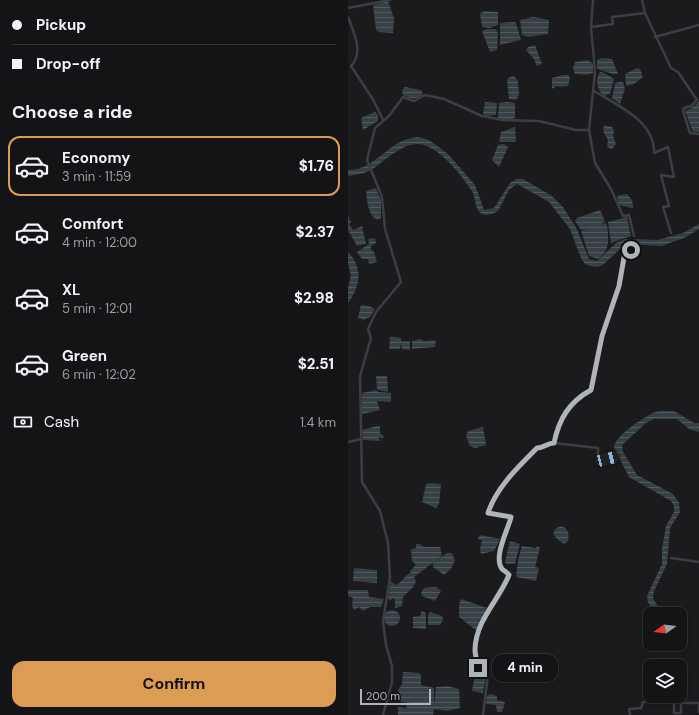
<!DOCTYPE html>
<html lang="en">
<head>
<meta charset="utf-8">
<style>
  body { margin:0; font-family:"DM Sans",sans-serif; background:#1d1d1f; color:#f1f3f6; height:100vh; display:flex; flex-direction:column; font-size:15px; white-space:nowrap }
  * { box-sizing:border-box; margin:0 }
  p { font-size:13px; color:#9d9ea1 }
  .icon { flex:none; width:22px; height:22px; fill:none; stroke:currentColor; stroke-width:2; stroke-linecap:round; stroke-linejoin:round }
  .map { position:relative; flex:1; overflow:hidden }
  .sheet { display:flex; flex-direction:column; background:#141416; width:348px }
  .sheet>* { flex:none }
  .hud { display:grid; align-content:center; height:88px; padding:0 12px; background:#141416 }
  .needle { width:26px; rotate:255deg }
  .fabs { position:absolute; left:295px; top:607px; display:grid; gap:8px }
  .fabs a { display:grid; place-items:center; width:44px; height:44px; border-radius:8px; background:#141416; box-shadow:0 2px 6px #0003,0 0 0 1px #333335; font-size:20px }
  .scale { position:absolute; left:12px; bottom:10px; width:71px; box-sizing:border-box; padding-left:4px; border:2px solid #afb4bb; border-top:0; font-size:11px; line-height:14px; white-space:nowrap; color:#afb4bb; -webkit-text-stroke:3px #161618; paint-order:stroke }
  .end { position:absolute; width:18px; height:18px; margin:-9px; border:5px solid #afb4bb; background:#111; box-shadow:0 0 0 2px #111 }
  .from { border-radius:50% }
  .bubble { position:absolute; height:28px; border-radius:12px; background:#141416; box-shadow:0 2px 6px #0003,0 0 0 1px #333335; font-size:13px; font-weight:700; line-height:28px; text-align:center }
  .car { position:absolute; width:12px; height:24px; margin:-12px -6px; border-radius:5px; box-shadow:0 0 3px 1px #0007; background:linear-gradient(#222 24%,#8ab4d8 0 40%,#222 0 76%,#8ab4d8 0 86%,#222 0) }
  .hud b { display:flex; align-items:center; gap:14px; height:38px; font-size:15px }
  .hud b+b { border-top:1px solid #333335 }
  .hud i { width:10px; height:10px; background:#f1f3f6 }
  ul { padding:0; list-style:none }
  li { display:flex; align-items:center; gap:12px; height:60px; margin:0 8px 6px; padding:0 4px; border:2px solid transparent; border-radius:12px }
  li div { flex:1 }
  li b { display:block; font-size:15px }
  li em { font-style:normal; font-weight:700 }
  li.active { border-color:#dc9c54 }
  li>.icon { width:36px; height:36px; stroke-width:1.5 }
  h2 { padding:0 12px; font-size:18px; line-height:48px }
  .pay { display:flex; align-items:center; gap:10px; height:44px; padding:0 12px; font-size:15px }
  .pay p { margin-inline-start:auto }
  .primary-button { display:flex; gap:8px; margin-top:auto; padding:8px 12px }
  .primary-button a { flex:1; height:46px; border-radius:12px; background:#dc9c54; color:#111; font-size:16px; font-weight:700; line-height:46px; text-align:center }
  main { display:flex; flex:1; min-height:0 }
  .map>svg:first-child { display:block }
  .water { fill:url(#water-rules) }
  .lines { fill:none; stroke-linecap:round; stroke-linejoin:round }
  .street { stroke:#3d3e42; stroke-width:2.5 }
  .route { stroke:#afb4bb; stroke-width:5 }
</style>
</head>
<body>
<main>
<section class="sheet">
<div class="hud">
<b><i class="from"></i>Pickup</b>
<b><i></i>Drop-off</b>
</div>
<h2>Choose a ride</h2>
<ul>
<li class="active"><svg class="icon" aria-label="car" viewBox="0 0 24 24"><path d="M5 17H2v-5l4-1 3-4h7l3 4 3 1v5h-3M9 17h6M6 11h13"/><circle cx="7" cy="17" r="2"/><circle cx="17" cy="17" r="2"/></svg><div><b>Economy</b><p>3 min · 11:59</p></div><em>$1.76</em></li>
<li><svg class="icon" aria-label="car" viewBox="0 0 24 24"><path d="M5 17H2v-5l4-1 3-4h7l3 4 3 1v5h-3M9 17h6M6 11h13"/><circle cx="7" cy="17" r="2"/><circle cx="17" cy="17" r="2"/></svg><div><b>Comfort</b><p>4 min · 12:00</p></div><em>$2.37</em></li>
<li><svg class="icon" aria-label="car" viewBox="0 0 24 24"><path d="M5 17H2v-5l4-1 3-4h7l3 4 3 1v5h-3M9 17h6M6 11h13"/><circle cx="7" cy="17" r="2"/><circle cx="17" cy="17" r="2"/></svg><div><b>XL</b><p>5 min · 12:01</p></div><em>$2.98</em></li>
<li><svg class="icon" aria-label="car" viewBox="0 0 24 24"><path d="M5 17H2v-5l4-1 3-4h7l3 4 3 1v5h-3M9 17h6M6 11h13"/><circle cx="7" cy="17" r="2"/><circle cx="17" cy="17" r="2"/></svg><div><b>Green</b><p>6 min · 12:02</p></div><em>$2.51</em></li>
</ul>
<div class="pay"><svg class="icon" aria-label="cash" viewBox="0 0 24 24"><path d="M3 7h18v10H3z"/><circle cx="12" cy="12" r="2"/></svg>Cash<p>1.4 km</p></div>
<div class="primary-button"><a>Confirm</a></div>
</section>
<div class="map">
<svg width="351" height="715" viewBox="0 0 351 715">
  <defs>
    <pattern id="water-rules" width="6" height="5" patternUnits="userSpaceOnUse"><rect width="6" height="5" fill="#364045"/><path d="M0 2.5h6" fill="none" stroke="#51595e"/></pattern>
  </defs>
  <rect width="100%" height="100%" fill="#1b1b1d"/>
  <g class="water">
    <polygon points="40,1 46,18 45,33 31,32 28,30 25,5"/>
    <polygon points="136,11 150,12 150,25 142,28 134,27 132,14"/>
    <polygon points="185,17 201,20 200,34 180,37 174,35 172,20"/>
    <polygon points="166,22 168,23 173,40 152,45 152,23"/>
    <polygon points="139,29 148,29 150,34 149,50 142,52 134,31"/>
    <polygon points="187,45 194,64 189,66 186,59 178,50 180,47"/>
    <polygon points="253,58 264,59 270,74 265,74 249,69 249,60"/>
    <polygon points="240,60 245,64 245,73 239,75 227,74 225,68 227,62"/>
    <polygon points="289,68 292,69 295,77 286,84 278,86 277,74"/>
    <path d="M252 72 256 73 266 79 262 94 256 96C249 90 247 80 252 72Z"/>
    <polygon points="215,75 220,75 222,77 220,86 212,87 209,86 204,89 204,78"/>
    <polygon points="166,76 170,81 171,95 168,100 161,99 159,81 160,78"/>
    <polygon points="271,82 275,82 277,89 272,104 264,98 267,83"/>
    <path d="M57 87 73 90 75 95C66 100 64 99 55 95L54 90Z"/>
    <polygon points="351,101 351,132 345,132 337,111 345,107"/>
    <polygon points="137,102 149,103 148,115 138,116 135,114"/>
    <polygon points="159,102 167,103 167,118 161,120 150,118 151,103"/>
    <polygon points="27,112 30,115 30,121 15,130 13,118"/>
    <polygon points="256,125 264,127 266,130 265,136 268,144 264,149 259,147 260,140 255,131"/>
    <polygon points="167,127 168,142 151,142 153,132"/>
    <path d="M70 137 81 140 100 154 127 185 136 210 146 208 162 183 169 179H175L204 196 215 207 229 229 241 259 249 261 268 243 277 239H288L309 240 335 233 351 224V229L336 238 313 246 283 244 276 245 256 264 250 267 242 266 237 264 233 258 222 229 201 202 169 184 161 190 150 211C145 214 138 217 133 213 126 209 128 197 124 191 114 176 97 155 81 147 61 136 41 158 26 168 19 173 9 175 0 176V170C21 171 35 151 52 142 57 139 64 138 70 137Z"/>
    <polygon points="156,144 160,147 151,167 144,160 150,145"/>
    <path d="M28 188 33 200V218L30 220C20 216 19 201 18 191Z"/>
    <polygon points="279,194 284,200 285,208 271,205 269,196"/>
    <path d="M252 210 257 221 253 224 257 223 259 225C261 238 262 251 250 259L241 256 233 231 240 228 233 230 227 221 229 218Z"/>
    <polygon points="0,216 3,222 1,224 5,230 14,226 18,244 9,246 0,230"/>
    <polygon points="279,217 283,236 263,243 260,222"/>
    <polygon points="27,238 28,243 23,246 23,249 26,252 29,262 21,264 20,259 14,259 9,252 21,244 20,239"/>
    <path d="M0 252C15 268 13 285 0 303V288L3 276 0 263Z"/>
    <polygon points="13,305 21,306 27,309 22,317 16,320 10,318"/>
    <polygon points="42,337 53,338 53,341 62,341 62,350 54,349 53,343 52,349 41,349"/>
    <polygon points="73,339 75,341 88,340 87,347 64,349 64,341"/>
    <polygon points="28,376 39,376 40,392 29,390"/>
    <polygon points="28,390 30,392 43,393 43,402 29,401 32,410 14,414 14,393"/>
    <path d="M326 411 346 423H351V432L341 429 329 419H306L298 423 274 445 275 452 289 475 325 494 331 503 332 512 322 528 319 564 306 591 305 598 314 614H306L300 602 299 596 314 564V549L318 526 326 512V506L323 501 281 477 266 448C266 436 296 417 307 412 312 410 320 411 326 411Z"/>
    <polygon points="29,426 32,426 32,433 36,436 35,438 30,437 33,441 15,440 14,430"/>
    <polygon points="135,427 138,445 127,448 122,446 118,436 120,431"/>
    <polygon points="81,483 93,484 91,504 88,508 74,502 78,484"/>
    <path d="M213 526C221 529 221 533 220 541L216 544 209 539 205 534 207 529Z"/>
    <polygon points="132,535 152,539 146,551 133,554 132,549 134,540 131,540 130,538"/>
    <polygon points="162,541 172,544 167,564 158,564 157,562"/>
    <polygon points="68,544 71,544 76,547 92,547 94,556 66,577 68,581 66,586 55,597 54,606 47,608 47,600 45,598 42,601 40,598 43,582 49,585 61,573 63,574 62,571 68,565 64,561 63,549 68,548"/>
    <polygon points="174,546 188,548 189,546 192,548 187,567 191,568 188,581 168,577 170,560"/>
    <polygon points="99,553 104,553 107,560 103,569 96,575 85,567 85,563"/>
    <polygon points="6,568 29,570 29,583 5,581"/>
    <polygon points="88,587 93,591 87,601 74,596 73,593 76,588"/>
    <polygon points="0,590 20,590 21,597 36,599 33,607 22,607 15,611 11,607 6,610 4,606 5,598 0,596"/>
    <polygon points="113,599 139,608 129,631 111,617 111,605"/>
    <circle cx="44" cy="618" r="8"/>
    <polygon points="74,611 78,613 78,629 65,628 65,617 72,616"/>
    <polygon points="82,612 94,616 95,620 92,625 80,625 80,615"/>
    <polygon points="131,668 139,673 135,693 124,691 128,669"/>
    <polygon points="55,672 71,673 73,675 73,685 86,688 86,706 88,687 99,686 111,689 112,708 99,711 86,709 85,715 50,715 50,707 58,708 59,711 58,704 64,703 51,702 53,697 50,690 54,684"/>
    <polygon points="142,694 149,696 149,700 157,702 154,712 149,712 148,705 138,704 139,696"/>
  </g>
  <g class="lines">
    <g class="street">
      <polyline points="294,0 297,13"/>
      <polyline points="0,8 42,0"/>
      <path d="M0 17C6 33 16 53 3 66L26 101 35 120"/>
      <polyline points="243,27 265,24 264,17 297,13 323,68 330,72 349,100 343,106 336,108 335,111 342,133 351,134"/>
      <polyline points="307,37 351,25"/>
      <path d="M246 91C269 105 307 121 306 153L320 147 326 177 313 175 321 206 315 207 323 233"/>
      <polyline points="241,130 247,163 263,189 275,216 281,215 286,236"/>
      <polyline points="0,442 14,439"/>
      <polyline points="206,443 250,448 250,458 259,459 269,457"/>
      <polyline points="323,558 351,562"/>
      <polyline points="35,715 44,682 44,666 38,645 35,621 42,578 40,543 32,511 14,482 12,376 23,338 20,329 28,312 53,282 37,229 34,197 19,160 27,128 41,116 55,97 66,101 77,95 96,99 134,116 155,120 191,121 228,130 241,130 247,72 243,27 245,0"/>
      <path d="M135 715 140 675 139 671 130 668C129 662 127 655 127 649 128 620 151 600 161 575 159 572 156 571 154 569 145 557 160 530 163 517L140 513C149 487 170 467 189 448 196 448 199 443 206 443 211 419 222 402 243 390L254 336 271 286 277 253 283 250"/>
      <polyline points="282,715 281,709 293,708 295,702 326,699 326,713 333,713 333,703 351,703 351,712"/>
    </g>
  </g>
  <g class="lines">
    <path class="route" d="M130 668C129 662 127 655 127 649 128 620 151 600 161 575 159 572 156 571 154 569 145 557 160 530 163 517L140 513C148 488 170 467 189 448 196 448 199 443 206 443 211 419 221 402 243 390L254 336 271 286 277 252 283 250"/>
  </g>
</svg>
<div class="fabs">
<a><svg class="needle" viewBox="-14 -14 28 28"><path d="M0-13l5 13h-10z" fill="#e53935"/><path d="M0 13l5-13h-10z" fill="#9d9ea1"/></svg></a>
<a><svg class="icon" aria-label="layers" viewBox="0 0 24 24"><path d="M12 4l9 5-9 5-9-5zM3 14l9 5 9-5"/></svg></a>
</div>
<div class="scale">200 m</div>
<i class="end from" style="left:283px;top:250px"></i>
<i class="end" style="left:130px;top:668px"></i>
<div class="bubble" style="left:144px;top:654px;width:66px">4 min</div>
<i class="car" style="left:259px;top:459px;rotate:76deg"></i>
</div>
</main>
</body>
</html>
